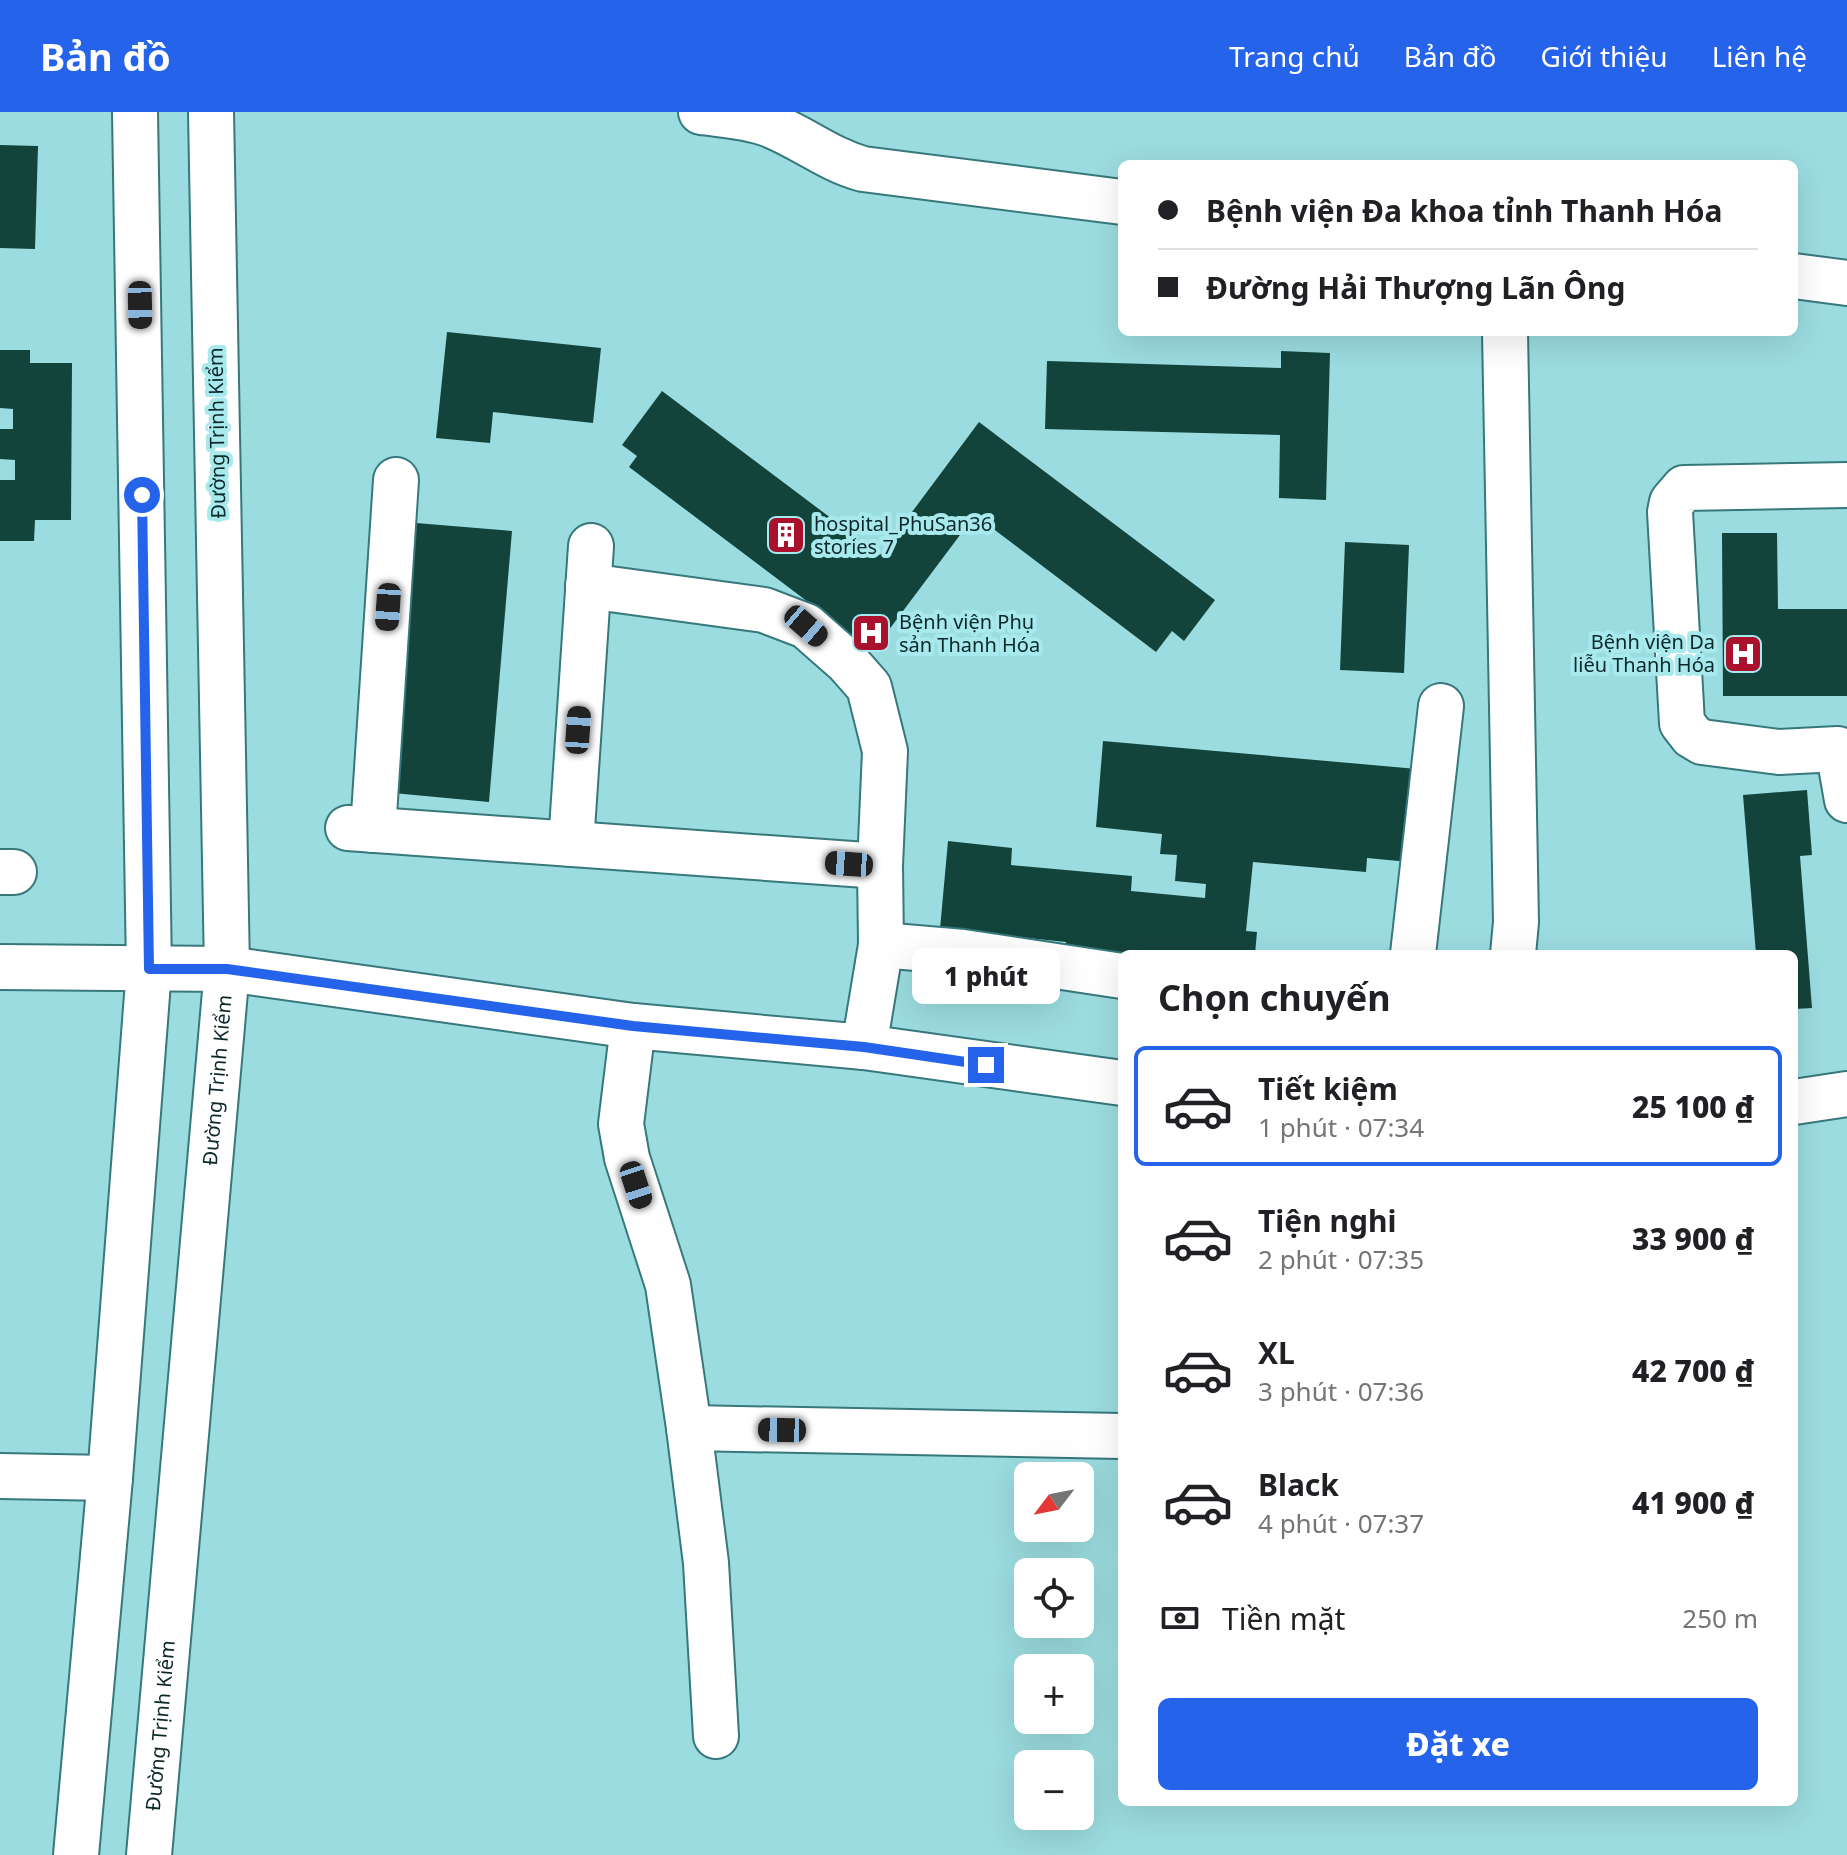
<!DOCTYPE html>
<html lang="vi">
<head>
<meta charset="utf-8">
<style>
  body { margin:0; font-family:"Noto Sans",sans-serif; background:#f2f2f2; color:#202124; height:100vh; display:flex; flex-direction:column; font-size:30px; white-space:nowrap }
  * { box-sizing:border-box; margin:0 }
  p { font-size:26px; color:#757577 }
  .icon { flex:none; width:44px; height:44px; fill:none; stroke:currentColor; stroke-width:2; stroke-linecap:round; stroke-linejoin:round }
  .map { position:relative; flex:1; overflow:hidden }
  .sheet { position:absolute; left:1118px; top:838px; width:680px; height:856px; display:flex; flex-direction:column; background:#fff; border-radius:12px; box-shadow:0 8px 32px #0002 }
  .sheet>* { flex:none }
  .banner { position:absolute; left:1118px; top:48px; width:680px; height:176px; border-radius:12px; box-shadow:0 8px 32px #0002; display:grid; align-content:center; height:176px; padding:0 40px; background:#fff }
  .needle { width:52px; rotate:238deg }
  .buttons { position:absolute; left:1014px; top:1350px; display:grid; gap:16px }
  .buttons a { display:grid; place-items:center; width:80px; height:80px; border-radius:12px; background:#fff; box-shadow:0 8px 32px #0002; font-size:40px }
  .end { position:absolute; width:36px; height:36px; margin:-18px; border:10px solid #2563eb; background:#fff; box-shadow:0 0 0 4px #fff }
  .from { border-radius:50% }
  .bubble { position:absolute; height:56px; border-radius:12px; background:#fff; box-shadow:0 8px 32px #0002; font-size:26px; font-weight:800; line-height:56px; text-align:center }
  .car { position:absolute; width:24px; height:48px; margin:-24px -12px; border-radius:10px; box-shadow:0 0 6px 2px #0007; background:linear-gradient(#222 24%,#8ab4d8 0 40%,#222 0 76%,#8ab4d8 0 86%,#222 0) }
  .banner b { display:flex; align-items:center; gap:28px; height:76px; font-size:30px }
  .banner b+b { border-top:2px solid #e0e0e0 }
  .banner i { width:20px; height:20px; background:#202124 }
  ul { padding:0; list-style:none }
  li { display:flex; align-items:center; gap:24px; height:120px; margin:0 16px 12px; padding:0 24px; border:4px solid transparent; border-radius:12px }
  li div { flex:1 }
  li b { display:block; font-size:30px }
  li em { font-style:normal; font-weight:800 }
  li.active { border-color:#2563eb }
  li>.icon { width:72px; height:72px; stroke-width:1.5 }
  h2 { padding:0 40px; font-size:36px; line-height:96px }
  .pay { display:flex; align-items:center; gap:20px; height:88px; padding:0 40px; font-size:30px }
  .pay p { margin-inline-start:auto }
  .primary-button { display:flex; gap:16px; margin-top:auto; padding:16px 40px }
  .primary-button a { flex:1; height:92px; border-radius:12px; background:#2563eb; color:#fff; font-size:32px; font-weight:800; line-height:92px; text-align:center }
  header { display:flex; align-items:center; gap:48px; box-sizing:border-box; height:112px; padding:0 40px; background:#2563eb; color:#fff }
  header strong { font-size:38px }
  nav { display:flex; gap:44px; margin-inline-start:auto; font-size:28px }
  .map>svg:first-child { display:block }
  .building { fill:#13443c }
  .lines { fill:none; stroke-linecap:round; stroke-linejoin:round }
  .minor-casing { stroke:#37787c; stroke-width:48 }
  .major-casing { stroke:#37787c; stroke-width:48 }
  .minor { stroke:#fff; stroke-width:44 }
  .major { stroke:#fff; stroke-width:44 }
  .route { stroke:#2563eb; stroke-width:10 }
  .labels { text-anchor:middle; stroke-width:8; stroke-linejoin:round; paint-order:stroke }
  .street-label { font-size:20px; fill:#0c2829; stroke:#a7e9ed }
  .poi-label { font-size:20px; fill:#0c2829; stroke:#a7e9ed; text-anchor:start }
</style>
</head>
<body>
<header>
<strong>Bản đồ</strong>
<nav><a>Trang chủ</a><a>Bản đồ</a><a>Giới thiệu</a><a>Liên hệ</a></nav>
</header>
<div class="map">
<svg width="1847" height="1743" viewBox="0 0 1847 1743">
  <rect width="100%" height="100%" fill="#9bdce0"/>
  <g class="building">
    <polygon points="0,33 38,34 35,137 0,136"/>
    <polygon points="447,220 601,236 593,311 493,300 490,331 436,326"/>
    <polygon points="0,238 30,238 30,251 72,251 71,408 35,408 34,429 0,429 0,368 15,368 15,348 0,347 0,317 13,317 13,297 0,296"/>
    <polygon points="1281,239 1330,241 1326,388 1279,386 1280,323 1045,317 1047,249 1281,256"/>
    <polygon points="662,279 880,443 979,310 1215,488 1184,529 1172,519 1156,540 975,403 873,539 629,355 637,344 622,333"/>
    <polygon points="416,411 512,419 489,690 393,681"/>
    <polygon points="1722,421 1777,421 1778,497 1847,497 1847,584 1723,584"/>
    <polygon points="1345,430 1409,433 1404,561 1340,558"/>
    <polygon points="1103,629 1417,657 1409,750 1367,746 1366,760 1253,750 1246,819 1257,820 1255,842 1122,842 1065,849 1066,830 940,817 948,729 1012,736 1011,753 1132,764 1131,779 1205,786 1206,772 1175,769 1177,743 1160,742 1162,722 1096,715"/>
    <polygon points="1807,678 1812,743 1800,744 1812,896 1794,897 1794,842 1756,842 1743,683"/>
  </g>
  <g class="lines">
    <g class="minor-casing">
      <g id="minor">
        <path d="M701 0C723 3 746 4 768 12 802 25 827 47 863 57L1122 90"/>
        <polyline points="1794,164 1847,171"/>
        <polyline points="1505,220 1516,810 1513,842"/>
        <polyline points="1847,373 1684,376 1672,390 1670,400 1682,611 1692,624 1702,630 1779,640 1838,637 1847,688"/>
        <polyline points="588,474 764,498 806,514 847,550 869,575 885,639 880,754 881,833 864,935"/>
        <polyline points="348,716 880,754"/>
        <polyline points="373,718 396,368"/>
        <polyline points="571,732 591,434"/>
        <polyline points="0,760 14,760"/>
        <polyline points="881,833 963,840 1122,864"/>
        <polyline points="1413,842 1441,594"/>
        <polyline points="633,914 621,1012 627,1046 668,1173 689,1316 706,1451 716,1624"/>
        <polyline points="689,1316 1122,1324"/>
        <polyline points="0,1364 110,1366"/>
      </g>
    </g>
    <g class="major-casing">
      <g id="major">
        <polyline points="0,855 227,857 633,914 864,935 1122,971"/>
        <polyline points="1794,990 1847,982"/>
        <polyline points="76,1743 110,1366 149,857 135,0"/>
        <path id="s1" d="M149 1743 227 857 211 0"/>
      </g>
    </g>
    <use href="#minor" class="minor"/>
    <use href="#major" class="major"/>
  </g>
  <g class="lines">
    <polyline class="route" points="142,383 149,857 227,857 633,914 864,935 986,953"/>
  </g>
  <defs>
    <g id="building-square" transform="scale(2)"><rect x="-9" y="-9" width="18" height="18" rx="4" fill="#a9112c" stroke="#a7e9ed"/><path d="M-4-6H4V6H1V3H-1V6H-4ZM-2.5-4.3h1.7v1.8h-1.7ZM.8-4.3h1.7v1.8H.8ZM-2.5-1h1.7V.8h-1.7ZM.8-1h1.7V.8H.8Z" fill="#fff"/></g>
    <g id="hospital-square" transform="scale(2)"><rect x="-9" y="-9" width="18" height="18" rx="4" fill="#a9112c" stroke="#a7e9ed"/><path d="M-5-5h3v3.5h4V-5h3V5h-3V1.5h-4V5h-3Z" fill="#fff"/></g>
  </defs>
  <g fill-rule="evenodd">
    <use href="#building-square" x="786" y="423"/>
    <use href="#hospital-square" x="871" y="521"/>
    <use href="#hospital-square" x="1743" y="542"/>
  </g>
  <g class="labels">
    <g class="street-label">
      <text transform="translate(217 321) rotate(-91)" y="7">Đường Trịnh Kiểm</text>
      <text dy="7" stroke="none"><textPath href="#s1" startOffset="778">Đường Trịnh Kiểm</textPath></text>
      <text dy="7" stroke="none"><textPath href="#s1" startOffset="130">Đường Trịnh Kiểm</textPath></text>
    </g>
    <g class="poi-label">
      <text x="814" y="419">hospital_PhuSan36<tspan x="814" dy="23">stories 7</tspan></text>
      <text x="899" y="517">Bệnh viện Phụ<tspan x="899" dy="23">sản Thanh Hóa</tspan></text>
      <text x="1715" y="537" text-anchor="end">Bệnh viện Da<tspan x="1715" dy="23">liễu Thanh Hóa</tspan></text>
    </g>
  </g>
</svg>
<div class="buttons">
<a><svg class="needle" viewBox="-14 -14 28 28"><path d="M0-13l5 13h-10z" fill="#e53935"/><path d="M0 13l5-13h-10z" fill="#757577"/></svg></a>
<a><svg class="icon" aria-label="locate" viewBox="0 0 24 24"><circle cx="12" cy="12" r="6"/><path d="M12 2v4M12 18v4M2 12h4M18 12h4"/></svg></a>
<a>+</a>
<a>−</a>
</div>
<i class="end from" style="left:142px;top:383px"></i>
<i class="end" style="left:986px;top:953px"></i>
<div class="bubble" style="left:912px;top:836px;width:148px">1 phút</div>
<i class="car" style="left:140px;top:193px;rotate:179deg"></i>
<i class="car" style="left:388px;top:495px;rotate:184deg"></i>
<i class="car" style="left:806px;top:514px;rotate:131deg"></i>
<i class="car" style="left:578px;top:618px;rotate:4deg"></i>
<i class="car" style="left:849px;top:752px;rotate:274deg"></i>
<i class="car" style="left:636px;top:1073px;rotate:162deg"></i>
<i class="car" style="left:782px;top:1318px;rotate:271deg"></i>
<div class="banner">
<b><i class="from"></i>Bệnh viện Đa khoa tỉnh Thanh Hóa</b>
<b><i></i>Đường Hải Thượng Lãn Ông</b>
</div>
<section class="sheet">
<h2>Chọn chuyến</h2>
<ul>
<li class="active"><svg class="icon" aria-label="car" viewBox="0 0 24 24"><path d="M5 17H2v-5l4-1 3-4h7l3 4 3 1v5h-3M9 17h6M6 11h13"/><circle cx="7" cy="17" r="2"/><circle cx="17" cy="17" r="2"/></svg><div><b>Tiết kiệm</b><p>1 phút · 07:34</p></div><em>25 100 ₫</em></li>
<li><svg class="icon" aria-label="car" viewBox="0 0 24 24"><path d="M5 17H2v-5l4-1 3-4h7l3 4 3 1v5h-3M9 17h6M6 11h13"/><circle cx="7" cy="17" r="2"/><circle cx="17" cy="17" r="2"/></svg><div><b>Tiện nghi</b><p>2 phút · 07:35</p></div><em>33 900 ₫</em></li>
<li><svg class="icon" aria-label="car" viewBox="0 0 24 24"><path d="M5 17H2v-5l4-1 3-4h7l3 4 3 1v5h-3M9 17h6M6 11h13"/><circle cx="7" cy="17" r="2"/><circle cx="17" cy="17" r="2"/></svg><div><b>XL</b><p>3 phút · 07:36</p></div><em>42 700 ₫</em></li>
<li><svg class="icon" aria-label="car" viewBox="0 0 24 24"><path d="M5 17H2v-5l4-1 3-4h7l3 4 3 1v5h-3M9 17h6M6 11h13"/><circle cx="7" cy="17" r="2"/><circle cx="17" cy="17" r="2"/></svg><div><b>Black</b><p>4 phút · 07:37</p></div><em>41 900 ₫</em></li>
</ul>
<div class="pay"><svg class="icon" aria-label="cash" viewBox="0 0 24 24"><path d="M3 7h18v10H3z"/><circle cx="12" cy="12" r="2"/></svg>Tiền mặt<p>250 m</p></div>
<div class="primary-button"><a>Đặt xe</a></div>
</section>
</div>
</body>
</html>
